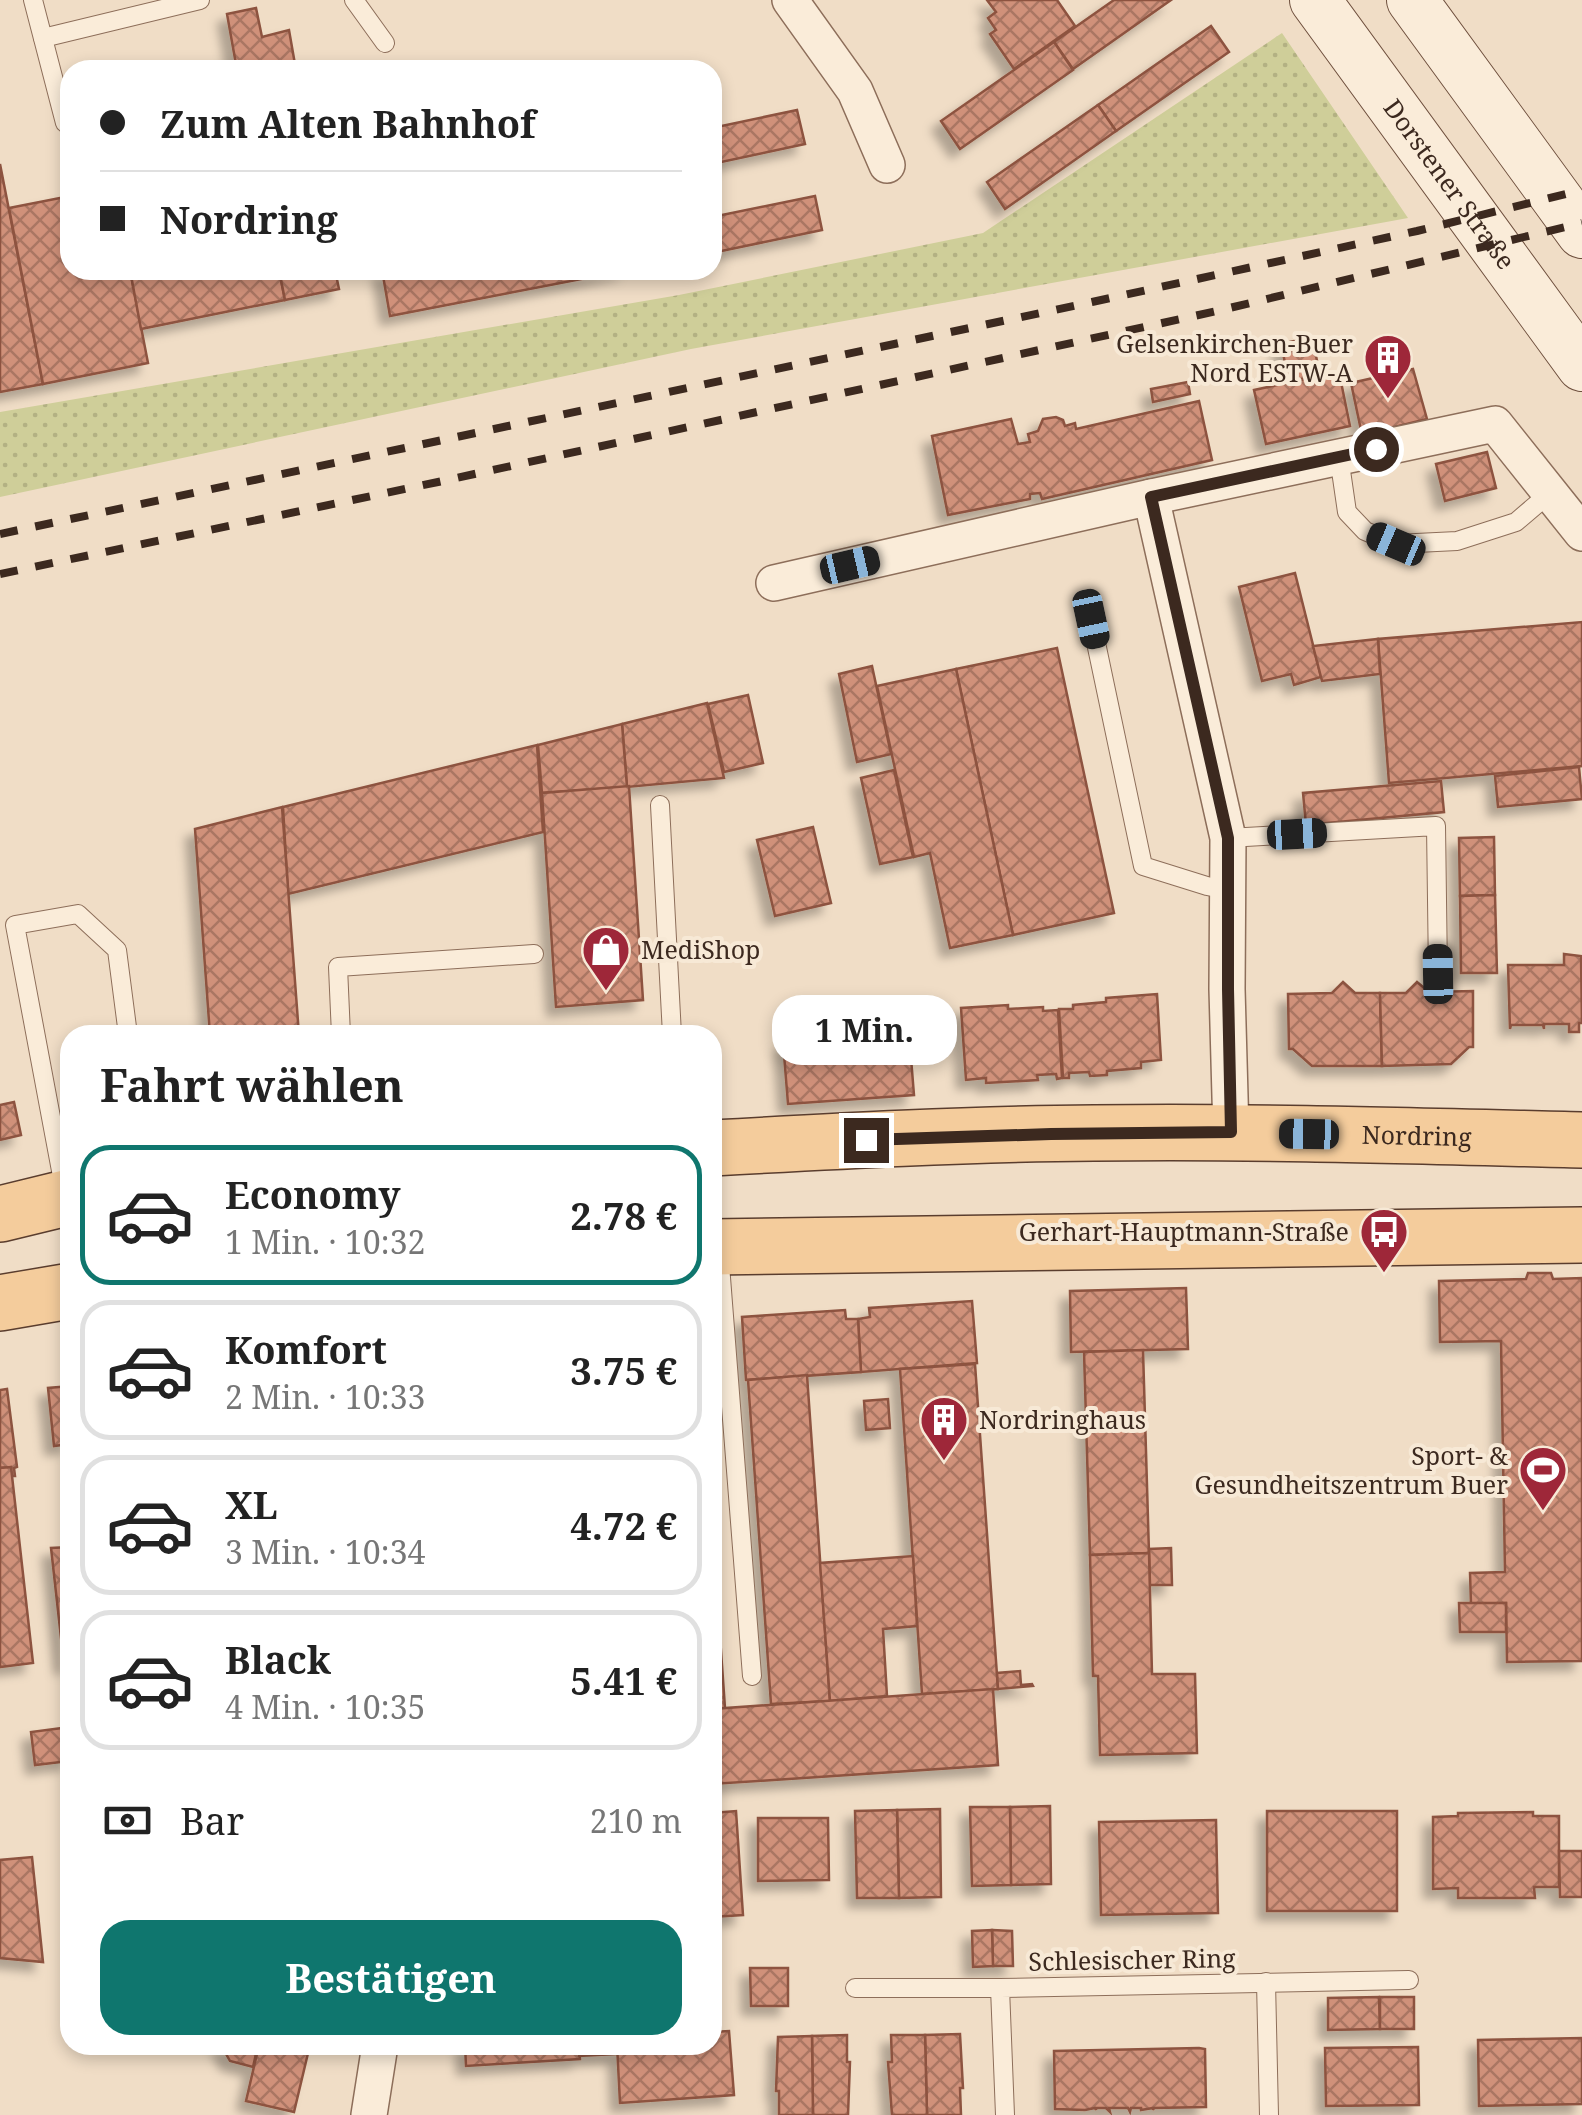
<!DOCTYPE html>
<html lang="de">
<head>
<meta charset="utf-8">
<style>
  body { margin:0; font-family:"Noto Serif",serif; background:#f6f6f6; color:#222; height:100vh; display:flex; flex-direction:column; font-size:38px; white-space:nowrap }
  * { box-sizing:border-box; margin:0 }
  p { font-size:32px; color:#767676 }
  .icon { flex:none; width:55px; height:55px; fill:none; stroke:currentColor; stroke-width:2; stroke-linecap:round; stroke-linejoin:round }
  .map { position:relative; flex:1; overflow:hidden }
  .sheet { position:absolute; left:60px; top:1025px; width:662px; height:1030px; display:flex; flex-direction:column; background:#fff; border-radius:30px; box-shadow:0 5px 15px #0003 }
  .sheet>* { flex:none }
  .top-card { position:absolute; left:60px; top:60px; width:662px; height:220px; border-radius:30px; box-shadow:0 5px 15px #0003; display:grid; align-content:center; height:220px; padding:0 40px; background:#fff }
  .end { position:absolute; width:45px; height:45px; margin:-22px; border:12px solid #3c291f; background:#fff; box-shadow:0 0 0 5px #fff }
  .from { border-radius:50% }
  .bubble { position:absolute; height:70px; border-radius:30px; background:#fff; box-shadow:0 5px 15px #0003; font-size:32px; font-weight:700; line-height:70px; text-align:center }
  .car { position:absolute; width:30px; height:60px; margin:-30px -15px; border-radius:12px; box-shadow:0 0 8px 2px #0007; background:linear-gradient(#222 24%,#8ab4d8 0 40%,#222 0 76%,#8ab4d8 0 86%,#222 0) }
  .top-card b { display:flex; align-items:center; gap:35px; height:95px; font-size:38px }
  .top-card b+b { border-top:2px solid #e0e0e0 }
  .top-card i { width:25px; height:25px; background:#222 }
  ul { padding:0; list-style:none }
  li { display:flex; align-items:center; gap:30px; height:140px; margin:0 20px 15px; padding:0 20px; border:5px solid #e0e0e0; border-radius:30px }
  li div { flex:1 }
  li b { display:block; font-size:38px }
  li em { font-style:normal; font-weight:700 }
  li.on { border-color:#0f766e }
  li>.icon { width:90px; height:90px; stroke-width:1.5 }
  h2 { padding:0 40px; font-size:45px; line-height:120px }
  .pay { display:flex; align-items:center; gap:25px; height:110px; padding:0 40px; font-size:38px }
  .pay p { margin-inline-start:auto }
  .button { display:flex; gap:20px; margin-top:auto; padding:20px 40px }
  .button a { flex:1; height:115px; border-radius:30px; background:#0f766e; color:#fff; font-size:40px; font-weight:700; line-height:115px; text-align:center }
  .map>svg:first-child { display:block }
  .grass { fill:url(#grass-dots) }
  .building { fill:url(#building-cross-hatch); stroke:#8d533f; stroke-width:2.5; filter:url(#shadow) }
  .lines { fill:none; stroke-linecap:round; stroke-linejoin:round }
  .service-casing { stroke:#8d6e5a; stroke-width:20 }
  .minor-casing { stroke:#8d6e5a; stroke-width:38 }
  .secondary-casing { stroke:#6e4f3d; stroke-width:52 }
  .primary-casing { stroke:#5a3d2e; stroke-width:58 }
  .service { stroke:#faecd9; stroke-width:18 }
  .minor { stroke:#faecd9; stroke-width:35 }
  .secondary { stroke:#faecd9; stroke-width:50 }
  .primary { stroke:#f4cc9c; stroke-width:55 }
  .rail { stroke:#3c291f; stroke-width:8; stroke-dasharray:18 18; stroke-linecap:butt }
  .route { stroke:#3c291f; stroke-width:12 }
  .labels { text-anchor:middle; stroke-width:8; stroke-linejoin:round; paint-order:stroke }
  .street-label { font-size:25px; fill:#3c291f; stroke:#f7e9d6 }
  .poi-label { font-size:25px; fill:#3c291f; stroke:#f7e9d6; text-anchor:end }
</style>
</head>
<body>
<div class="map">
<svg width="1582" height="2115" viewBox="0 0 1582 2115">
  <defs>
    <pattern id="grass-dots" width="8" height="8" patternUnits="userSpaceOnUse" patternTransform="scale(2.5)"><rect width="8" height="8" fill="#cfce99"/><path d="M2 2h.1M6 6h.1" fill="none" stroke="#b3b183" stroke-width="1.8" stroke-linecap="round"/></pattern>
    <pattern id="building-cross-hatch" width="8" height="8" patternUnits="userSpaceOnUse" patternTransform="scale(2.5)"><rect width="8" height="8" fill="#d0917a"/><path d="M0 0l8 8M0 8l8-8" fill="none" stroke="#aa7663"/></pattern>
    <filter id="shadow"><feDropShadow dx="-9" dy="9" stdDeviation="5" flood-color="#0004"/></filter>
  </defs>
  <rect width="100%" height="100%" fill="#f0ddc6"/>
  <polygon class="grass" points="1282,33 1408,218 691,349 0,497 0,412 679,295 983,233"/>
  <g class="building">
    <polygon points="987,0 1057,0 1075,26 1014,69 990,34 996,30 988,18 996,12"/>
    <polygon points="1114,0 1171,0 1073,69 1054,42"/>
    <polygon points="256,8 262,37 289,30 296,70 237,70 227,14"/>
    <polygon points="1211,26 1229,52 1116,131 1098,105"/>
    <polygon points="1054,42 1073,70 960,149 941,121"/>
    <polygon points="1098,105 1116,131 1005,209 987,182"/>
    <polygon points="797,110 805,144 712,164 712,128"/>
    <polygon points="0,164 43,384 0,392"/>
    <polygon points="70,196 70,270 130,270 148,363 43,384 9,208"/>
    <polygon points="815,196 822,230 712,253 712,217"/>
    <polygon points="130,270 277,270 278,276 280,275 285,300 141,329"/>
    <polygon points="307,270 335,270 339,289 285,300 280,275"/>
    <polygon points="382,270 628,270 390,316"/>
    <polygon points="1312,337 1320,375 1289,382 1281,344"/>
    <polygon points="1413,369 1427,419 1362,435 1351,383"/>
    <polygon points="1339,372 1350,426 1266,444 1254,390"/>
    <polygon points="1188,382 1190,394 1153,402 1151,389"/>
    <polygon points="1199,401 1212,460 1042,499 1040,493 1030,494 1030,499 948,515 932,436 1011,419 1018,444 1030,442 1028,434 1038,431 1043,419 1056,417 1063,420 1065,426 1075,423 1076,429"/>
    <polygon points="1487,452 1496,488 1445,501 1436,464"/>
    <polygon points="1295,573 1321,677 1294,685 1291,674 1262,681 1239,587"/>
    <polygon points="1582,622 1582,766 1389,783 1378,639"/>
    <polygon points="1378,639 1380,674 1322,681 1313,646"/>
    <polygon points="1057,648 1114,913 1013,935 956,669"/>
    <polygon points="872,666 891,754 857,762 839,674"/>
    <polygon points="956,669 1013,935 950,948 930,853 914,857 877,686"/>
    <polygon points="748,695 763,763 724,772 708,704"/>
    <polygon points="707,703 724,778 627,787 622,724"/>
    <polygon points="622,724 627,787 542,793 538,745"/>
    <polygon points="537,745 543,832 288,894 283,807"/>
    <polygon points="1579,767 1582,799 1498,807 1495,776"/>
    <polygon points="894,770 913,857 880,864 861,778"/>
    <polygon points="1441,781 1444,812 1306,825 1303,793"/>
    <polygon points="629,786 643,1000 556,1007 542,793"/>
    <polygon points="282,807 299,1035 210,1035 195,829"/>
    <polygon points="813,827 831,903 775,916 757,840"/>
    <polygon points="1494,837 1495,895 1460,896 1459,838"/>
    <polygon points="1495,895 1497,973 1461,973 1460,896"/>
    <polygon points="1564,954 1581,956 1582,1023 1579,1023 1579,1032 1569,1032 1569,1024 1544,1024 1544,1029 1543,1025 1511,1025 1510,1029 1508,965 1564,965"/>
    <polygon points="1343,982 1355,993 1380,993 1382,1066 1312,1066 1293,1049 1289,1049 1288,994 1332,993"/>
    <polygon points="1417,982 1429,992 1473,991 1473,1047 1469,1047 1451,1064 1382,1066 1380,993 1406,993"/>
    <polygon points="1157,994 1161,1060 1141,1062 1141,1068 1107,1071 1107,1075 1090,1076 1089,1072 1069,1073 1069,1078 1063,1078 1059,1009 1073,1009 1073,1005 1106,1002 1106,998"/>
    <polygon points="1008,1005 1008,1009 1043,1007 1043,1011 1058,1010 1062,1078 1057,1079 1056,1074 1037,1075 1038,1080 986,1083 986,1078 966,1080 961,1008"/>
    <polygon points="909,1033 914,1095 788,1104 783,1042"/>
    <polygon points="14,1102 21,1135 0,1140 0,1105"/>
    <polygon points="1528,1273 1551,1273 1553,1279 1582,1278 1582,1661 1507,1662 1506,1603 1471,1604 1470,1573 1505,1572 1501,1341 1440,1342 1439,1281 1526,1279"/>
    <polygon points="1186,1288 1188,1349 1071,1352 1070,1291"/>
    <polygon points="972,1301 977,1363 861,1372 858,1319 870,1317 869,1308"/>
    <polygon points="845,1310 846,1319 858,1319 861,1372 746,1380 742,1317"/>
    <polygon points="1143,1350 1149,1553 1090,1555 1084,1352"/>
    <polygon points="975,1364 998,1689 922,1694 900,1369"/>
    <polygon points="807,1375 830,1701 771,1704 748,1380"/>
    <polygon points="70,1386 70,1444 54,1446 48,1388"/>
    <polygon points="7,1389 17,1467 14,1468 15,1476 11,1476 11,1467 0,1468 0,1390"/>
    <polygon points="888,1399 890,1428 866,1430 864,1401"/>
    <polygon points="11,1467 33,1663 0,1667 0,1468"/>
    <polygon points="712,1522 725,1708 712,1709"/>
    <polygon points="70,1547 70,1664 64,1665 51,1548"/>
    <polygon points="1171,1548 1172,1585 1150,1585 1149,1549"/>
    <polygon points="1149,1553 1152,1674 1195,1674 1197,1753 1100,1755 1098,1676 1093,1676 1090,1555"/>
    <polygon points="913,1556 917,1626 883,1629 887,1696 830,1701 820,1563"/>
    <polygon points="1459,1603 1506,1603 1506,1632 1460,1632"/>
    <polygon points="1020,1671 1021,1685 1032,1684 1033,1686 998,1689 997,1673"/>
    <polygon points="993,1689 998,1765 712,1784 712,1709"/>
    <polygon points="70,1727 70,1761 35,1765 31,1732"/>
    <polygon points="1050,1806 1051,1884 1011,1885 1010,1807"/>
    <polygon points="970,1807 1010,1807 1011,1885 972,1886"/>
    <polygon points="940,1809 941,1897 899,1898 897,1810"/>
    <polygon points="897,1810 899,1898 857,1898 855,1811"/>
    <polygon points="736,1811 743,1915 712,1917 712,1813"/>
    <rect x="1267" y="1811" width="130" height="100"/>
    <polygon points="1533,1812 1533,1816 1559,1816 1559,1887 1534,1887 1535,1898 1458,1898 1458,1888 1433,1889 1433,1817 1458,1816 1458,1813"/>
    <polygon points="758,1818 828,1818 829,1880 758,1881"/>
    <polygon points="1216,1820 1218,1913 1101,1915 1099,1822"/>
    <polygon points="1559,1851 1582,1851 1582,1897 1560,1897"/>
    <polygon points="32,1857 43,1962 0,1958 0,1860"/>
    <polygon points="992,1930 1012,1931 1013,1966 993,1966"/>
    <polygon points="992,1930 993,1966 973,1967 972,1931"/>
    <polygon points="750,1968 788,1968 788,2006 751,2006"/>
    <polygon points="1379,1997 1380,2029 1328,2030 1328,1998"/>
    <rect x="1380" y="1997" width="34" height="32"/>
    <polygon points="729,2031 734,2095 620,2103 617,2045 712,2045 712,2032"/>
    <polygon points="960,2034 963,2088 960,2088 961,2115 927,2115 925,2035"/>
    <polygon points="847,2035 847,2062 850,2062 848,2115 813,2115 812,2036"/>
    <polygon points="891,2035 925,2035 927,2115 892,2115 888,2062 892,2062"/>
    <polygon points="812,2036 813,2115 779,2115 779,2091 776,2091 778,2037"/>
    <polygon points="1582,2038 1582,2104 1479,2106 1478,2040"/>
    <polygon points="221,2045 258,2045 253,2067 230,2061"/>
    <polygon points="259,2045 292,2045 309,2049 294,2112 246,2101"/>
    <polygon points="465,2045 579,2045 580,2059 466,2066"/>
    <polygon points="579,2045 615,2045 616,2054 579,2056"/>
    <polygon points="1418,2047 1419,2105 1326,2106 1325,2048"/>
    <polygon points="1199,2048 1205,2049 1206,2107 1154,2108 1153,2110 1153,2108 1141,2110 1141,2108 1131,2108 1130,2112 1128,2108 1109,2108 1110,2112 1106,2108 1096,2108 1096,2110 1095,2108 1085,2110 1055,2109 1054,2051"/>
  </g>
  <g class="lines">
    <g class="service-casing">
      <g id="service">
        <polyline points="33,0 65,123"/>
        <polyline points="354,0 385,43"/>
        <polyline points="43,38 200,0"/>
        <polyline points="1339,457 1347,512 1365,531 1396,544 1457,541 1516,522 1550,493"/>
        <polyline points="1091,619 1143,866 1207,886 1228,890"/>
        <polyline points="660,805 672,1035"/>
        <polyline points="1228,838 1436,826 1438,974"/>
        <polyline points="341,1035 338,967 534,954"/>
        <polyline points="65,1192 15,925 78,914 117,950 128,1035"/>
        <polyline points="719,1252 752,1676"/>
        <polyline points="1266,1982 1269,2115"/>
        <polyline points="855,1988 1000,1988"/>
        <polyline points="1005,2115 1000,1988 1409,1980"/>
      </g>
    </g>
    <g class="minor-casing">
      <g id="minor">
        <polyline points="790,0 855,91 887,165"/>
        <polyline points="1151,497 1495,424 1582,533"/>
        <polyline points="774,583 1151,497 1228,838 1227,989 1231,1132"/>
        <polyline points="369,2115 380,2045"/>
      </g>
    </g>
    <g class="secondary-casing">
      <g id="secondary">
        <path id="s1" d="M1315 0 1582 366"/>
        <polyline points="1412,0 1582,233"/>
      </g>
    </g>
    <g class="primary-casing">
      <g id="primary">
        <path id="s2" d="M712 1148C839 1141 967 1134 1094 1133 1257 1131 1419 1136 1582 1140"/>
        <polyline points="0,1214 70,1197"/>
        <polyline points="712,1247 1582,1235"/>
        <polyline points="0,1303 70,1291"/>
      </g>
    </g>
    <use href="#service" class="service"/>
    <use href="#minor" class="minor"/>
    <use href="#secondary" class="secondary"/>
    <use href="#primary" class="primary"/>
    <g class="rail">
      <polyline points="0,534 1092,302 1417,231 1582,190"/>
      <polyline points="0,574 438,482 1217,311 1582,223"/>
    </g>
  </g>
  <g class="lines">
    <polyline class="route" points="866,1140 1051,1134 1231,1132 1228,989 1228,838 1151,497 1376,449"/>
  </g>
  <defs>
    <g id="building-pin" transform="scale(2.5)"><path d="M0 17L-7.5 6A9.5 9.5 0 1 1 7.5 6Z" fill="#9e2739" stroke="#f7e9d6"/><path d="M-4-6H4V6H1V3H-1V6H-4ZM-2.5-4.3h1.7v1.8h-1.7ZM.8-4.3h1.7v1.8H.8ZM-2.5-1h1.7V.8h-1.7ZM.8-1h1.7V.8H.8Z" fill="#fff"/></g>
    <g id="shop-pin" transform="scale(2.5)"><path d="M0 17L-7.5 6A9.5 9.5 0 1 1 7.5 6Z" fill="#9e2739" stroke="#f7e9d6"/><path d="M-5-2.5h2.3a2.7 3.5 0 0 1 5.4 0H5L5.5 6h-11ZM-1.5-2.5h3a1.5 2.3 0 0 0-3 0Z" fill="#fff"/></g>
    <g id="bus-pin" transform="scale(2.5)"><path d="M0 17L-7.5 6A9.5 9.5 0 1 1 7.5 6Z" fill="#9e2739" stroke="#f7e9d6"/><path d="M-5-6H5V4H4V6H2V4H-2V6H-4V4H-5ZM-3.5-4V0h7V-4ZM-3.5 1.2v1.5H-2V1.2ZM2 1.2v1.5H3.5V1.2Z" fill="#fff"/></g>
    <g id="stadium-pin" transform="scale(2.5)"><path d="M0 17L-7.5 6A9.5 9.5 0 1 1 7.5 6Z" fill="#9e2739" stroke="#f7e9d6"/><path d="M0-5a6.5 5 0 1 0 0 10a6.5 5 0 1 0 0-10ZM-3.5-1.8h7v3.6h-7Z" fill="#fff"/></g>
  </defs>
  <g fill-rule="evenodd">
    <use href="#building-pin" x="1388" y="358"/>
    <use href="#shop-pin" x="606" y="950"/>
    <use href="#bus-pin" x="1384" y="1232"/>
    <use href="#building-pin" x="944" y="1420"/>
    <use href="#stadium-pin" x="1543" y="1470"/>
  </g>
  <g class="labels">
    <g class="street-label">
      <text dy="9" stroke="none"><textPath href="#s1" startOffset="228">Dorstener Straße</textPath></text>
      <text dy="9" stroke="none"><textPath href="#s2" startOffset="705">Nordring</textPath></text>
      <text transform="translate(1132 1960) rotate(-1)" y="9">Schlesischer Ring</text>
    </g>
    <g class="poi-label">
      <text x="1353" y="353">Gelsenkirchen-Buer<tspan x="1353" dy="29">Nord ESTW-A</tspan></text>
      <text x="641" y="959" text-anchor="start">MediShop</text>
      <text x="1349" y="1241">Gerhart-Hauptmann-Straße</text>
      <text x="979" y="1429" text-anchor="start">Nordringhaus</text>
      <text x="1508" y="1465">Sport- &amp;<tspan x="1508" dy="29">Gesundheitszentrum Buer</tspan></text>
    </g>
  </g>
</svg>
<i class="end from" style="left:1376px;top:449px"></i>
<i class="end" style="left:866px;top:1140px"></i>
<div class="bubble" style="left:772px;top:995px;width:185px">1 Min.</div>
<i class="car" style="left:1396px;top:544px;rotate:293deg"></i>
<i class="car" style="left:850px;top:565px;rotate:77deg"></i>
<i class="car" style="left:1091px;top:619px;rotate:168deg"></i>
<i class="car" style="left:1297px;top:834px;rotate:87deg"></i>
<i class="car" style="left:1438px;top:974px;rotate:359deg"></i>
<i class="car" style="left:1309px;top:1134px;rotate:271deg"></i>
<div class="top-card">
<b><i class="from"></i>Zum Alten Bahnhof</b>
<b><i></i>Nordring</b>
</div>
<section class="sheet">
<h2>Fahrt wählen</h2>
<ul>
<li class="on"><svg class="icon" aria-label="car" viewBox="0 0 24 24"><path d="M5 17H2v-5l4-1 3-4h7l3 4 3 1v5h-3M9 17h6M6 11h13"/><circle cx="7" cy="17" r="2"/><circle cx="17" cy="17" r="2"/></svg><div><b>Economy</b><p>1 Min. · 10:32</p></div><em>2.78 €</em></li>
<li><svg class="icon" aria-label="car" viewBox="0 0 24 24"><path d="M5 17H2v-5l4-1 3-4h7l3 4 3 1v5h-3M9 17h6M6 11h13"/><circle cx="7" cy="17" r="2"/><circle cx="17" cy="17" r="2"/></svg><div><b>Komfort</b><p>2 Min. · 10:33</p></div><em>3.75 €</em></li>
<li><svg class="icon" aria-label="car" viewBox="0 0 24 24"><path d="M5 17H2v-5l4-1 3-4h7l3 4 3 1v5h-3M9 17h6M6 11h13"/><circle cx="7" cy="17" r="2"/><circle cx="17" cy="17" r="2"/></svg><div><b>XL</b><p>3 Min. · 10:34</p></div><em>4.72 €</em></li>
<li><svg class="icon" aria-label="car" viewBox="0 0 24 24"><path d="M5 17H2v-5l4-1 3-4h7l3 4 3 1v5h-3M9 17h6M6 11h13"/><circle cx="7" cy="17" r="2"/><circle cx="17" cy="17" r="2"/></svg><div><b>Black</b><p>4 Min. · 10:35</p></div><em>5.41 €</em></li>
</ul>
<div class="pay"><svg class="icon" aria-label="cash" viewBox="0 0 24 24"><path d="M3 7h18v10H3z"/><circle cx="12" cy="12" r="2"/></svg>Bar<p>210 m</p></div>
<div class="button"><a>Bestätigen</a></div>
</section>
</div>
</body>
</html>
